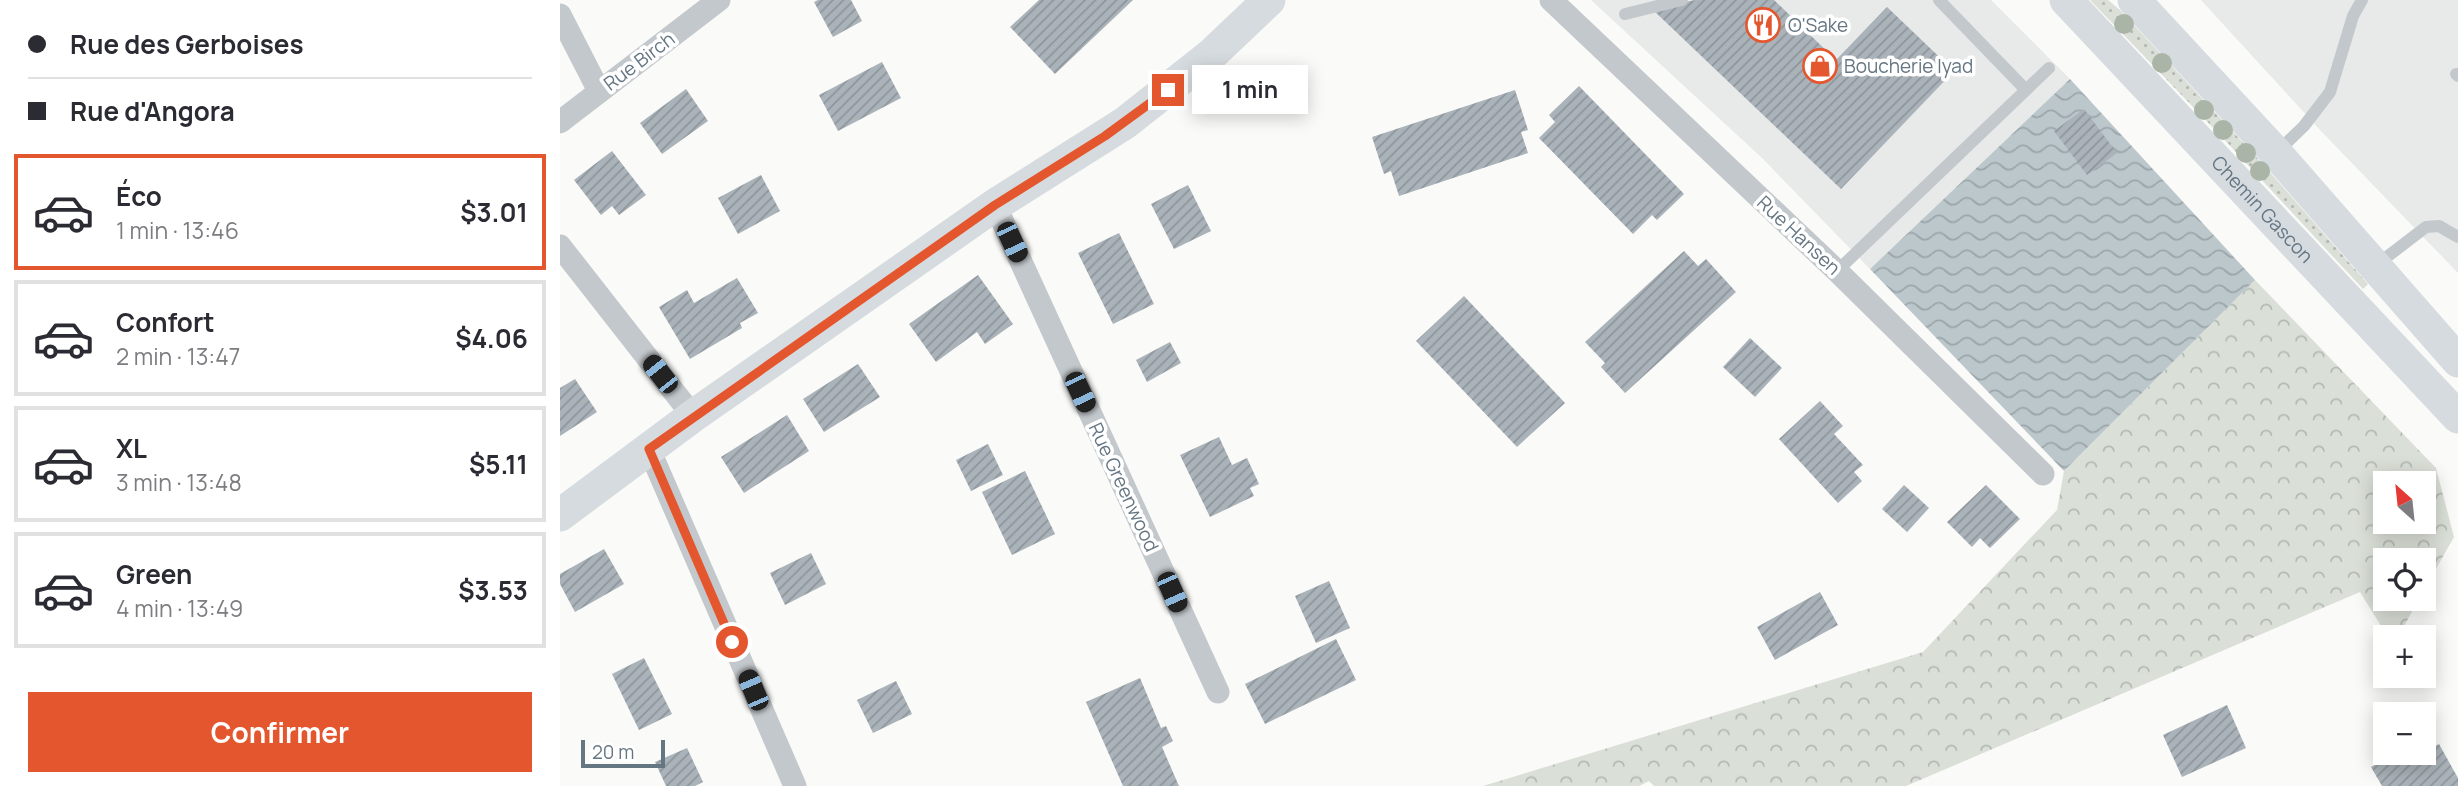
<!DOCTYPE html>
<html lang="fr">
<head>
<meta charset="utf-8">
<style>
  body { margin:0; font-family:Manrope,sans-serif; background:#f2f2f3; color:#2b2b33; height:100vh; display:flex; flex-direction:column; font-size:26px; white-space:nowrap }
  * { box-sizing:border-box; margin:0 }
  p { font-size:23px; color:#7c7c81 }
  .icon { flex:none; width:38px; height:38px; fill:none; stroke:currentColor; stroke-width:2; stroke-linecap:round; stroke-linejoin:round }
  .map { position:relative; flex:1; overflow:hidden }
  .drawer { display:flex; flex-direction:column; background:#fff; width:560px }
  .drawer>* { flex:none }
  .guide { display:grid; align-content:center; height:154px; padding:0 28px; background:#fff }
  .needle { width:46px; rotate:333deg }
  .buttons { position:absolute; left:1813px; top:471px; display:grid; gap:14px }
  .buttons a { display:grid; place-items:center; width:63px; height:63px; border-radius:0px; background:#fff; box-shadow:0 4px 18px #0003; font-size:35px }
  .scale { position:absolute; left:21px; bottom:18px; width:84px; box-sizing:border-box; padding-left:7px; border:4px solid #657683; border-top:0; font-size:19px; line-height:24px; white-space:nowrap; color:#657683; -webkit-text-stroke:5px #fff; paint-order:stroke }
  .end { position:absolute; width:32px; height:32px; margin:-16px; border:9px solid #e4572e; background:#fff; box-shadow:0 0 0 4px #fff }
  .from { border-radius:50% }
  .bubble { position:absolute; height:49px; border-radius:0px; background:#fff; box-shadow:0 4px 18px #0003; font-size:23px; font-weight:700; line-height:49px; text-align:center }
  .car { position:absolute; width:21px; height:42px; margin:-21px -10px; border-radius:9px; box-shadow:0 0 5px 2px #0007; background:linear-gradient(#222 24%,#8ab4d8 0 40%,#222 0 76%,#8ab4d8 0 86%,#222 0) }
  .guide b { display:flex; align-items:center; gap:24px; height:66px; font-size:26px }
  .guide b+b { border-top:2px solid #e1e1e2 }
  .guide i { width:18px; height:18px; background:#2b2b33 }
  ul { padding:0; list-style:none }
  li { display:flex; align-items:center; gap:21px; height:116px; margin:0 14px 10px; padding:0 14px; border:4px solid #e1e1e2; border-radius:0px }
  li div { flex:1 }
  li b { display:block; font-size:26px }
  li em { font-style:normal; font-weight:700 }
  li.on { border-color:#e4572e }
  li>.icon { width:63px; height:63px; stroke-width:1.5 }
  .button { display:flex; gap:14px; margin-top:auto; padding:14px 28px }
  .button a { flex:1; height:80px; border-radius:0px; background:#e4572e; color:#fff; font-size:28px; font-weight:700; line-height:80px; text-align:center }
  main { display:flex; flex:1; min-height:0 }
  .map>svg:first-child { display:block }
  .built { fill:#e8e9e9 }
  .grass { fill:url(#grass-dots) }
  .forest { fill:url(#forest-crowns); fill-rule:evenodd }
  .water { fill:url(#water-waves) }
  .building { fill:url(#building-hatch) }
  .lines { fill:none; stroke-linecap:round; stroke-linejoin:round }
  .lane { stroke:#c3c8cc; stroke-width:12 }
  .street { stroke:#c3c8cc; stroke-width:23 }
  .secondary { stroke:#d6dbdf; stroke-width:33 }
  .tree { fill:#aab4a7 }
  .route { stroke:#e4572e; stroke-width:9 }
  .labels { text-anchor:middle; stroke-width:7; stroke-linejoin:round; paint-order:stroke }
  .poi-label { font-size:19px; fill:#657683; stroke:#fff; text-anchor:start }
  .street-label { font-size:19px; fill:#657683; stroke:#fff }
</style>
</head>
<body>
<main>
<section class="drawer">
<div class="guide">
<b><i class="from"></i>Rue des Gerboises</b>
<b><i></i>Rue d'Angora</b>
</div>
<ul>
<li class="on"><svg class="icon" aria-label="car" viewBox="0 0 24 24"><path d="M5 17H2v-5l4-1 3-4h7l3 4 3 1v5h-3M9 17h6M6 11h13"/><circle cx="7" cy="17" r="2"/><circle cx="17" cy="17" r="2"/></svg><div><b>Éco</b><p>1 min · 13:46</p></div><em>$3.01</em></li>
<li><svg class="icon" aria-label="car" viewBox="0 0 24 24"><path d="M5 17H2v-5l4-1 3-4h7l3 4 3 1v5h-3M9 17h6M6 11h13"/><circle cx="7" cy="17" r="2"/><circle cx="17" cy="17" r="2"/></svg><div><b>Confort</b><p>2 min · 13:47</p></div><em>$4.06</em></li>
<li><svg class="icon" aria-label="car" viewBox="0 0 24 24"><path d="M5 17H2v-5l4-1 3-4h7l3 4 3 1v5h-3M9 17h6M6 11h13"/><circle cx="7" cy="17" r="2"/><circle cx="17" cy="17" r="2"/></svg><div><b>XL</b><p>3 min · 13:48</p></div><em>$5.11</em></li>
<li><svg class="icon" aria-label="car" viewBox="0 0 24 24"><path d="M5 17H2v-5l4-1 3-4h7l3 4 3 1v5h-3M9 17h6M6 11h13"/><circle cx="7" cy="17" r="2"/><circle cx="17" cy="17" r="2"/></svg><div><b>Green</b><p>4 min · 13:49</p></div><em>$3.53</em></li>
</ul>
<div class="button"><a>Confirmer</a></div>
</section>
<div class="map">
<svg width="1898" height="786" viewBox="0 0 1898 786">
  <defs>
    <pattern id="grass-dots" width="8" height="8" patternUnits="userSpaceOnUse" patternTransform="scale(1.75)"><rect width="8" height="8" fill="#dadfd7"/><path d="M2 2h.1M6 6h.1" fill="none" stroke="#b4b9b4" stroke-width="1.8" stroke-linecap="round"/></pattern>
    <pattern id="forest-crowns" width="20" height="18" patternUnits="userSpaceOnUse" patternTransform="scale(1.75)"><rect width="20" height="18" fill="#dadfd7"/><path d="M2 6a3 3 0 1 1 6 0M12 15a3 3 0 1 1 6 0" fill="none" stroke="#b4b9b4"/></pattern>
    <pattern id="water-waves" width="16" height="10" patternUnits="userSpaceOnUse" patternTransform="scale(1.75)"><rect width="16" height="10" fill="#bbc7cb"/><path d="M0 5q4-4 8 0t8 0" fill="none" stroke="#9ca6aa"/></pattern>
    <pattern id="building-hatch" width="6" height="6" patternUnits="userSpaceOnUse" patternTransform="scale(1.75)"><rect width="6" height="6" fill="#aab3b9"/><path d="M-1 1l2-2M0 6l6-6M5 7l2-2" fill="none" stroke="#8e969c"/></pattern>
  </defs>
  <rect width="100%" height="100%" fill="#fafaf8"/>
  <g class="built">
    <polygon points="1031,0 1431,0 1510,79 1310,269 1202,158"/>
    <polygon points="1641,0 1898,0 1898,273 1760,130"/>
  </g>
  <polygon class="grass" points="1530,0 1548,0 1561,11 1701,162 1808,284 1803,289 1661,136"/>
  <path class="forest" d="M1695 280 1876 468 1894 537 1864 590V560H1825V598L1859 599 1838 637H1828L1800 592 1346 786H1094L1089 781 1079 786H923L1363 652 1497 510 1504 471ZM1825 483H1864V522H1825Z"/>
  <polygon class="water" points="1510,79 1695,280 1504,471 1310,269"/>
  <g class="building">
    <polygon points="258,0 291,0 302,21 273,37 254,2"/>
    <polygon points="479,0 573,0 495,74 450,27"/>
    <polygon points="1135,0 1214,0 1276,60 1327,7 1394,71 1281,189 1092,9"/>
    <polygon points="322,62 341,98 278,131 259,95"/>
    <polygon points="1019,86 1124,194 1097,220 1092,215 1073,234 979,138 995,122 989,115"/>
    <polygon points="126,89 148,121 102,154 80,123"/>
    <polygon points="955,90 968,130 961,132 968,153 839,196 831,171 824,174 812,137"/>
    <polygon points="1524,109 1557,153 1527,175 1494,131"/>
    <polygon points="52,151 86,195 59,215 52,206 41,215 14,180"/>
    <polygon points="201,175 220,211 178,234 158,198"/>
    <polygon points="628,185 651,231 614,249 591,204"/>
    <polygon points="559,233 594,304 553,324 518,253"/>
    <polygon points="1124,251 1138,266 1146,259 1176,292 1065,393 1041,367 1045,363 1025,342"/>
    <polygon points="418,275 453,324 425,344 417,332 376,362 349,324"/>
    <polygon points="177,278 198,313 180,323 182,328 130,359 99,307 127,290 134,303"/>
    <polygon points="904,296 1005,403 957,447 856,341"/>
    <polygon points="1190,338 1222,368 1195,397 1163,367"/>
    <polygon points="610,342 621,363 587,382 576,360"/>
    <polygon points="298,364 320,397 264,432 243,399"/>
    <polygon points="15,379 37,412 0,436 0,388"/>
    <polygon points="1260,401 1283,426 1274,434 1303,465 1294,472 1302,481 1278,503 1219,439"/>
    <polygon points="227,415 249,451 184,493 161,457"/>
    <polygon points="659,437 672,465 687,458 699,484 690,488 694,496 650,517 620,455"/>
    <polygon points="428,444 443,475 411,491 396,460"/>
    <polygon points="465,471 495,534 452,555 422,492"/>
    <polygon points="1344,485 1369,508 1347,532 1322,509"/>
    <polygon points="1426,485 1460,519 1430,548 1420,538 1412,547 1387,522"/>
    <polygon points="44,549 64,584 15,612 0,584 0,574"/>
    <polygon points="251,553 266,584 225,605 210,573"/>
    <polygon points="769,581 790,628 756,643 735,596"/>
    <polygon points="1260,592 1278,625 1215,660 1197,627"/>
    <polygon points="776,639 796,680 705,724 685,684"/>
    <polygon points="84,658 112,714 79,730 52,674"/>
    <polygon points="580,678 601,728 606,726 613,741 602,747 619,786 563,786 526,702"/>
    <polygon points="336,681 352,714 313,733 297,700"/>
    <polygon points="1667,705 1686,748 1622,777 1603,735"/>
    <polygon points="1879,744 1898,778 1898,786 1822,786 1811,767 1837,752 1854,752 1856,756"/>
    <polygon points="127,748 143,782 135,786 106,786 95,762"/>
  </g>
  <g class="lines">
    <g class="lane">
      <polyline points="1379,0 1466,90"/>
      <polyline points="1065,14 1122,0"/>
      <polyline points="1896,74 1898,76"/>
      <polyline points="1716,153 1744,126 1770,92 1793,16 1802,0"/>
      <polyline points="1815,266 1866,227 1879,226 1898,237"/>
      <polyline points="1277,271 1489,68"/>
    </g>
    <g class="street">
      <polyline points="991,0 1277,271 1483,474"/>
      <polyline points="0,15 39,91"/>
      <polyline points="0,122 159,0"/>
      <polyline points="435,205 658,692"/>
      <polyline points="0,246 133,416"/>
      <polyline points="89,449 235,786"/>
    </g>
    <g class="secondary">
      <path id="s1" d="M1506 0 1898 417"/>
      <polyline points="1574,0 1716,153 1898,361"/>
      <polyline points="0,515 133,416 435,205 565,123 651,55 709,0"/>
    </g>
  </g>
  <g class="tree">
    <circle cx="1564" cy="24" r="10"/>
    <circle cx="1602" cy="63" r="10"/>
    <circle cx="1644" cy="110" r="10"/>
    <circle cx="1663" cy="130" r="10"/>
    <circle cx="1686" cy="153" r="10"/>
    <circle cx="1700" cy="171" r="10"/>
  </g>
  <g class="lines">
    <polyline class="route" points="172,642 89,449 435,205 545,136 608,90"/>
  </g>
  <defs>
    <g id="restaurant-ring" transform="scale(1.75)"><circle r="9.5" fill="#fff" stroke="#e4572e" stroke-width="1.5"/><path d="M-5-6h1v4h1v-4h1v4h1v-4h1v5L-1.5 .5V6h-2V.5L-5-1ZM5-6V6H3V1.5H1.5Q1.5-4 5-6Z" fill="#e4572e"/></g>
    <g id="shop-ring" transform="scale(1.75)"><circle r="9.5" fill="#fff" stroke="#e4572e" stroke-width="1.5"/><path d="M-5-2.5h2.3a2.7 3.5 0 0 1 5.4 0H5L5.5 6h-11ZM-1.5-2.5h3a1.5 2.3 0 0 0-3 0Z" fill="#e4572e"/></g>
  </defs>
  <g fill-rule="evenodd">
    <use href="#restaurant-ring" x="1203" y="25"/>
    <use href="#shop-ring" x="1260" y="66"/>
  </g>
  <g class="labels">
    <g class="poi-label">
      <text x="1228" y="32">O'Sake</text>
      <text x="1284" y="73">Boucherie Iyad</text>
    </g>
    <g class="street-label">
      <text transform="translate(79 61) rotate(-37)" y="7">Rue Birch</text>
      <text dy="7" stroke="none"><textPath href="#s1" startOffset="287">Chemin Gascon</textPath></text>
      <text transform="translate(1239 235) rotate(43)" y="7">Rue Hansen</text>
      <text transform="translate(564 487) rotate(65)" y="7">Rue Greenwood</text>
    </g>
  </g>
</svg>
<div class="buttons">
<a><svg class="needle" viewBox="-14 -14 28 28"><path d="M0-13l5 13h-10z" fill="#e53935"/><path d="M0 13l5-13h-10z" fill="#7c7c81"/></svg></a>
<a><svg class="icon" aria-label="locate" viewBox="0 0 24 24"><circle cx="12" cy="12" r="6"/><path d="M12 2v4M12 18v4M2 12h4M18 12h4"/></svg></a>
<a>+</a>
<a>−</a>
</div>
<div class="scale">20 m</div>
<i class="end from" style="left:172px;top:642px"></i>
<i class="end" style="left:608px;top:90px"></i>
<div class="bubble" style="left:632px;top:65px;width:116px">1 min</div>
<i class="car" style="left:452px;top:242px;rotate:155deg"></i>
<i class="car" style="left:100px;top:374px;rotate:322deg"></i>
<i class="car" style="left:520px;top:392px;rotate:155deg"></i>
<i class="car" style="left:612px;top:592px;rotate:156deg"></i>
<i class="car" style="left:193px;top:690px;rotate:337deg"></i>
</div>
</main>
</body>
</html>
